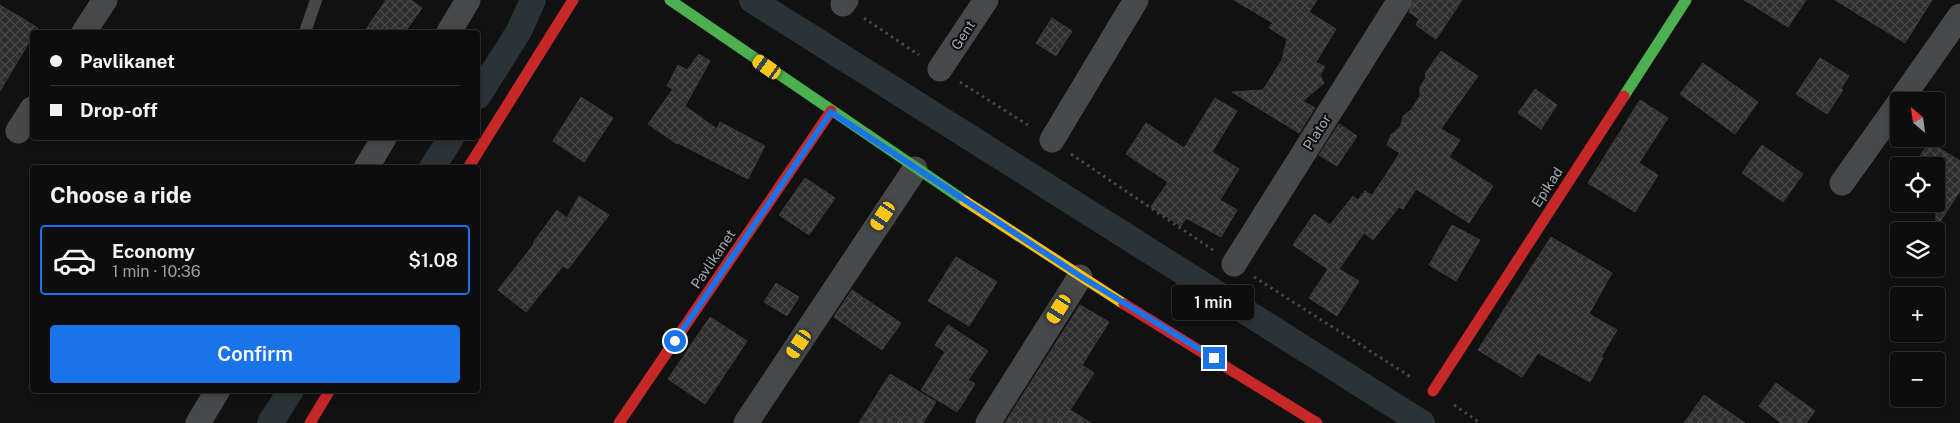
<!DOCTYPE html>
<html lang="en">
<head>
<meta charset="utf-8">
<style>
  body { margin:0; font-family:"Public Sans",sans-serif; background:#1b1b1c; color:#f1f3f6; height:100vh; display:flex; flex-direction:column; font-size:19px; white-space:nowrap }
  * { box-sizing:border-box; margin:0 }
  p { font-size:16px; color:#9a9c9e }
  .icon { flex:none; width:28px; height:28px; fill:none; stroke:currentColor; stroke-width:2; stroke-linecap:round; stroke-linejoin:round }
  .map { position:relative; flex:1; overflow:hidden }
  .sheet { position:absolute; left:30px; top:165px; width:450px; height:228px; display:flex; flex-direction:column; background:#0d0d0e; border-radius:5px; box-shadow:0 2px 8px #0003,0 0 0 1px #2d2d2e }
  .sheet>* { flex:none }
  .hud { position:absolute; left:30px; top:30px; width:450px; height:110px; border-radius:5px; box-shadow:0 2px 8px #0003,0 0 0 1px #2d2d2e; display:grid; align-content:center; height:110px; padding:0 20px; background:#0d0d0e }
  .needle { width:32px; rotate:331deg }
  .tools { position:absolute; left:1890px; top:92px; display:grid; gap:10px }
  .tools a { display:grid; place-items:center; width:55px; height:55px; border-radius:5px; background:#0d0d0e; box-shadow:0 2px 8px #0003,0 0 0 1px #2d2d2e; font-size:25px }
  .end { position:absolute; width:22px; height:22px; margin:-11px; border:6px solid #1a73e8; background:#fff; box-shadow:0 0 0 2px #fff }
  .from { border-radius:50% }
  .bubble { position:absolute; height:35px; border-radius:5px; background:#0d0d0e; box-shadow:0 2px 8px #0003,0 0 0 1px #2d2d2e; font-size:16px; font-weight:600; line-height:35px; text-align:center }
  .car { position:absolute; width:15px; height:30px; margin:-15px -8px; border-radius:6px; box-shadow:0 0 4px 1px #0007; background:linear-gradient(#f5c518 24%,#345 0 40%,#f5c518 0 76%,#345 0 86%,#f5c518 0) }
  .hud b { display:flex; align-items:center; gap:18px; height:48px; font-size:19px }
  .hud b+b { border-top:1px solid #2d2d2e }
  .hud i { width:12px; height:12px; background:#f1f3f6 }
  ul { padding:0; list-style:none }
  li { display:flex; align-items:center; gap:15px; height:70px; margin:0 10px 8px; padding:0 10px; border:2px solid #2d2d2e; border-radius:5px }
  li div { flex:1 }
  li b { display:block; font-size:19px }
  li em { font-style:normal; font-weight:600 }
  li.active { border-color:#1a73e8 }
  li>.icon { width:45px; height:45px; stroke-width:1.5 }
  h2 { padding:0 20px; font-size:22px; line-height:60px }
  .cta { display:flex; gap:10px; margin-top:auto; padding:10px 20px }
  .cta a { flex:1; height:58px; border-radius:5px; background:#1a73e8; color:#fff; font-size:20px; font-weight:600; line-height:58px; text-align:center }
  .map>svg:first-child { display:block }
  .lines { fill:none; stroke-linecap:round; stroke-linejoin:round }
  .canal { stroke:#2a3336; stroke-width:26 }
  .building { fill:url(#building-cross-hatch); stroke:#3a3c3e }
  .path { stroke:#48494c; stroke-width:3; stroke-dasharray:2.5 4; stroke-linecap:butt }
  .lane { stroke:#46484a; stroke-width:12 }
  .street { stroke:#46484a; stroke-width:25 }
  .fast { stroke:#4caf50; stroke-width:11 }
  .slow { stroke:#ffc107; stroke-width:11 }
  .jam { stroke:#c62828; stroke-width:11 }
  .route { stroke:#1a73e8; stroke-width:6 }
  .labels { text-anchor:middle; stroke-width:4; stroke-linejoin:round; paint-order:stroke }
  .street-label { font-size:14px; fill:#a4abb2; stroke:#0c0c0d }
</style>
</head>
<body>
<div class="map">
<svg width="1960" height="423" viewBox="0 0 1960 423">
  <defs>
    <pattern id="building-cross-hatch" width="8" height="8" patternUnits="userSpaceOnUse" patternTransform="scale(1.25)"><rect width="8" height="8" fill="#2e2e2f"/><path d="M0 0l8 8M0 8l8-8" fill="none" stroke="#494a4b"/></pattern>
  </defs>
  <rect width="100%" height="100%" fill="#111112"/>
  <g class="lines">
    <g class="canal">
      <polyline points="752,0 1422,423"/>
      <polyline points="478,96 519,31 533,0"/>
      <polyline points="432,168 451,138"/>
      <polyline points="270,423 291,390"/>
    </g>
  </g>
  <g class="building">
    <polygon points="386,0 411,0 422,8 405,32 364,32"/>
    <polygon points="1234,0 1317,0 1309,12 1336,29 1316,62 1325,67 1320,75 1324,83 1303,101 1315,108 1299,133 1232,92 1263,90 1282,60 1287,39 1269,28 1273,23"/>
    <polygon points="1414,0 1462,0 1436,39 1416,25 1419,19 1409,12"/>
    <polygon points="1744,0 1806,0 1788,27"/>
    <polygon points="1835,0 1932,0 1905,43"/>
    <polygon points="0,5 38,28 36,32 32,32 32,37 0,91"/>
    <polygon points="1052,18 1072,31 1056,56 1036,43"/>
    <polygon points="1441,51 1478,76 1441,129 1460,140 1449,157 1493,186 1469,223 1416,189 1403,209 1399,207 1373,240 1364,233 1339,269 1359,281 1337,316 1309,298 1328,269 1293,245 1314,214 1330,225 1353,196 1358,200 1365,191 1372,196 1400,153 1387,145 1391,135 1401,126 1403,116 1411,110 1420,96 1420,87 1426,78 1425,74"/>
    <polygon points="699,54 710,61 685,106 717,129 720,122 765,146 748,179 678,143 677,144 648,124 673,89 667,86 678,65 687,70"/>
    <polygon points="1820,58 1849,76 1841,88 1843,90 1827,114 1796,94"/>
    <polygon points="1703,63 1758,102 1735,134 1680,94"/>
    <polygon points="1535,89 1557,105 1541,129 1518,113"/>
    <polygon points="581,97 613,118 584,162 553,141"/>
    <polygon points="1215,98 1237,111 1212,152 1239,169 1220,200 1237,210 1221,237 1186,218 1181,226 1151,207 1168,182 1126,154 1146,123 1184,148"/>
    <polygon points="1640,100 1668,118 1639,163 1658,175 1635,212 1588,183"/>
    <polygon points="1339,124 1357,136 1337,166 1319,155"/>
    <polygon points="1929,142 1960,161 1960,191 1936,228 1936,166 1914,166"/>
    <polygon points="1762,145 1803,174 1783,202 1742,173"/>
    <polygon points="805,178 835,198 809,235 779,215"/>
    <polygon points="579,196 609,215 568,269 563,266 526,312 498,290 534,244 533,243 557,210 567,218"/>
    <polygon points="1452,225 1480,240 1456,281 1429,265"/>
    <polygon points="1551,237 1612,273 1589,314 1617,330 1601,357 1603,358 1590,382 1538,353 1522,377 1478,350"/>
    <polygon points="956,257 997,282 969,326 928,301"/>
    <polygon points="776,283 799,297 787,316 764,302"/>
    <polygon points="852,290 901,323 882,350 834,317"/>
    <polygon points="1080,305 1109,322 1082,365 1094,373 1070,410 1091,423 1005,423"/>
    <polygon points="710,317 747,341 705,404 668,379"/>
    <polygon points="948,325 988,351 968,380 975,384 957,412 921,390 945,352 935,345"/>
    <polygon points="890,374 936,402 923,423 859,423"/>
    <polygon points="1776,383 1815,411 1806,423 1781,423 1759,406"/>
    <polygon points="1704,395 1745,423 1684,423"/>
  </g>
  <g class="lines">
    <g class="path">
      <polyline points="864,18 919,55"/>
      <polyline points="960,82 1031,127"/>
      <polyline points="1071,154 1213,250"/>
      <polyline points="1254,277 1411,377"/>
      <polyline points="1454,405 1480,423"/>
    </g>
    <polyline class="lane" points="305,32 316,0"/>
    <g class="street">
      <polyline points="843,4 846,0"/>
      <polyline points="84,32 105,0"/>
      <polyline points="449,32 468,0"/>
      <polyline points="940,69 986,0"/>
      <polyline points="1900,101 1960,16"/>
      <polyline points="18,131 32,109"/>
      <polyline points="1052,140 1136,0"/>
      <polyline points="366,168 384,138"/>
      <polyline points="1842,183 1899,103"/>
      <polyline points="1234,264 1400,0"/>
      <polyline points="198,423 218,390"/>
      <polyline points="746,423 915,169"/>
      <polyline points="988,423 1080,277"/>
    </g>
    <g class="fast">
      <polyline points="670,0 965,201"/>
      <polyline points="1624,96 1686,0"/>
    </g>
    <polyline class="slow" points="965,201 1124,304"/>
    <g class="jam">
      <polyline points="468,168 573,0"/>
      <polyline points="1124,304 1317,423"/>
      <polyline points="1433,391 1624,96"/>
      <polyline points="310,423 330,390"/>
      <polyline points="619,423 831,111"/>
    </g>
  </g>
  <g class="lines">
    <polyline class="route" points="675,341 831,112 1080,276 1214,358"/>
  </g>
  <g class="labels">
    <g class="street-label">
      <text transform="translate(963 35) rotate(-57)" y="5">Gent</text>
      <text transform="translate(1317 132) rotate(-58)" y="5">Plator</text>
      <text transform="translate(1547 187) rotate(-57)" y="5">Epikad</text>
      <text transform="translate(713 259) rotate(-56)" y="5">Pavlikanet</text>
    </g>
  </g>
</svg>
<div class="tools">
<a><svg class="needle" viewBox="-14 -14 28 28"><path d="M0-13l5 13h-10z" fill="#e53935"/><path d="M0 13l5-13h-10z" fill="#9a9c9e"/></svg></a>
<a><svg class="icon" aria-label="locate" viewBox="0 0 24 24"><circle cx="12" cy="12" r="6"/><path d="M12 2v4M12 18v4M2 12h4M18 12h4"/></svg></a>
<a><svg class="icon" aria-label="layers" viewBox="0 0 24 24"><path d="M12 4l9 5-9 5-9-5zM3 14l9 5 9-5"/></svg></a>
<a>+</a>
<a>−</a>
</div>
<i class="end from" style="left:675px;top:341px"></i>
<i class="end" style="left:1214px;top:358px"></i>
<div class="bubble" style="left:1172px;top:285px;width:82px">1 min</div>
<i class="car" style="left:767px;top:67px;rotate:305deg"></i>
<i class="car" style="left:883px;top:216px;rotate:214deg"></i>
<i class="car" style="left:1059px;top:309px;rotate:212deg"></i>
<i class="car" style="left:799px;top:344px;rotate:214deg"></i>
<div class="hud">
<b><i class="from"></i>Pavlikanet</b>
<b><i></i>Drop-off</b>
</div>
<section class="sheet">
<h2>Choose a ride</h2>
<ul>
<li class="active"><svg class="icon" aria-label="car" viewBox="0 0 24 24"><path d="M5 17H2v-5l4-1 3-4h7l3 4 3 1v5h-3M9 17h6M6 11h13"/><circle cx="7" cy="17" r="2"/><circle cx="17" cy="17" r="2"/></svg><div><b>Economy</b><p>1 min · 10:36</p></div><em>$1.08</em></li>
</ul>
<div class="cta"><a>Confirm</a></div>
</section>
</div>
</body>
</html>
